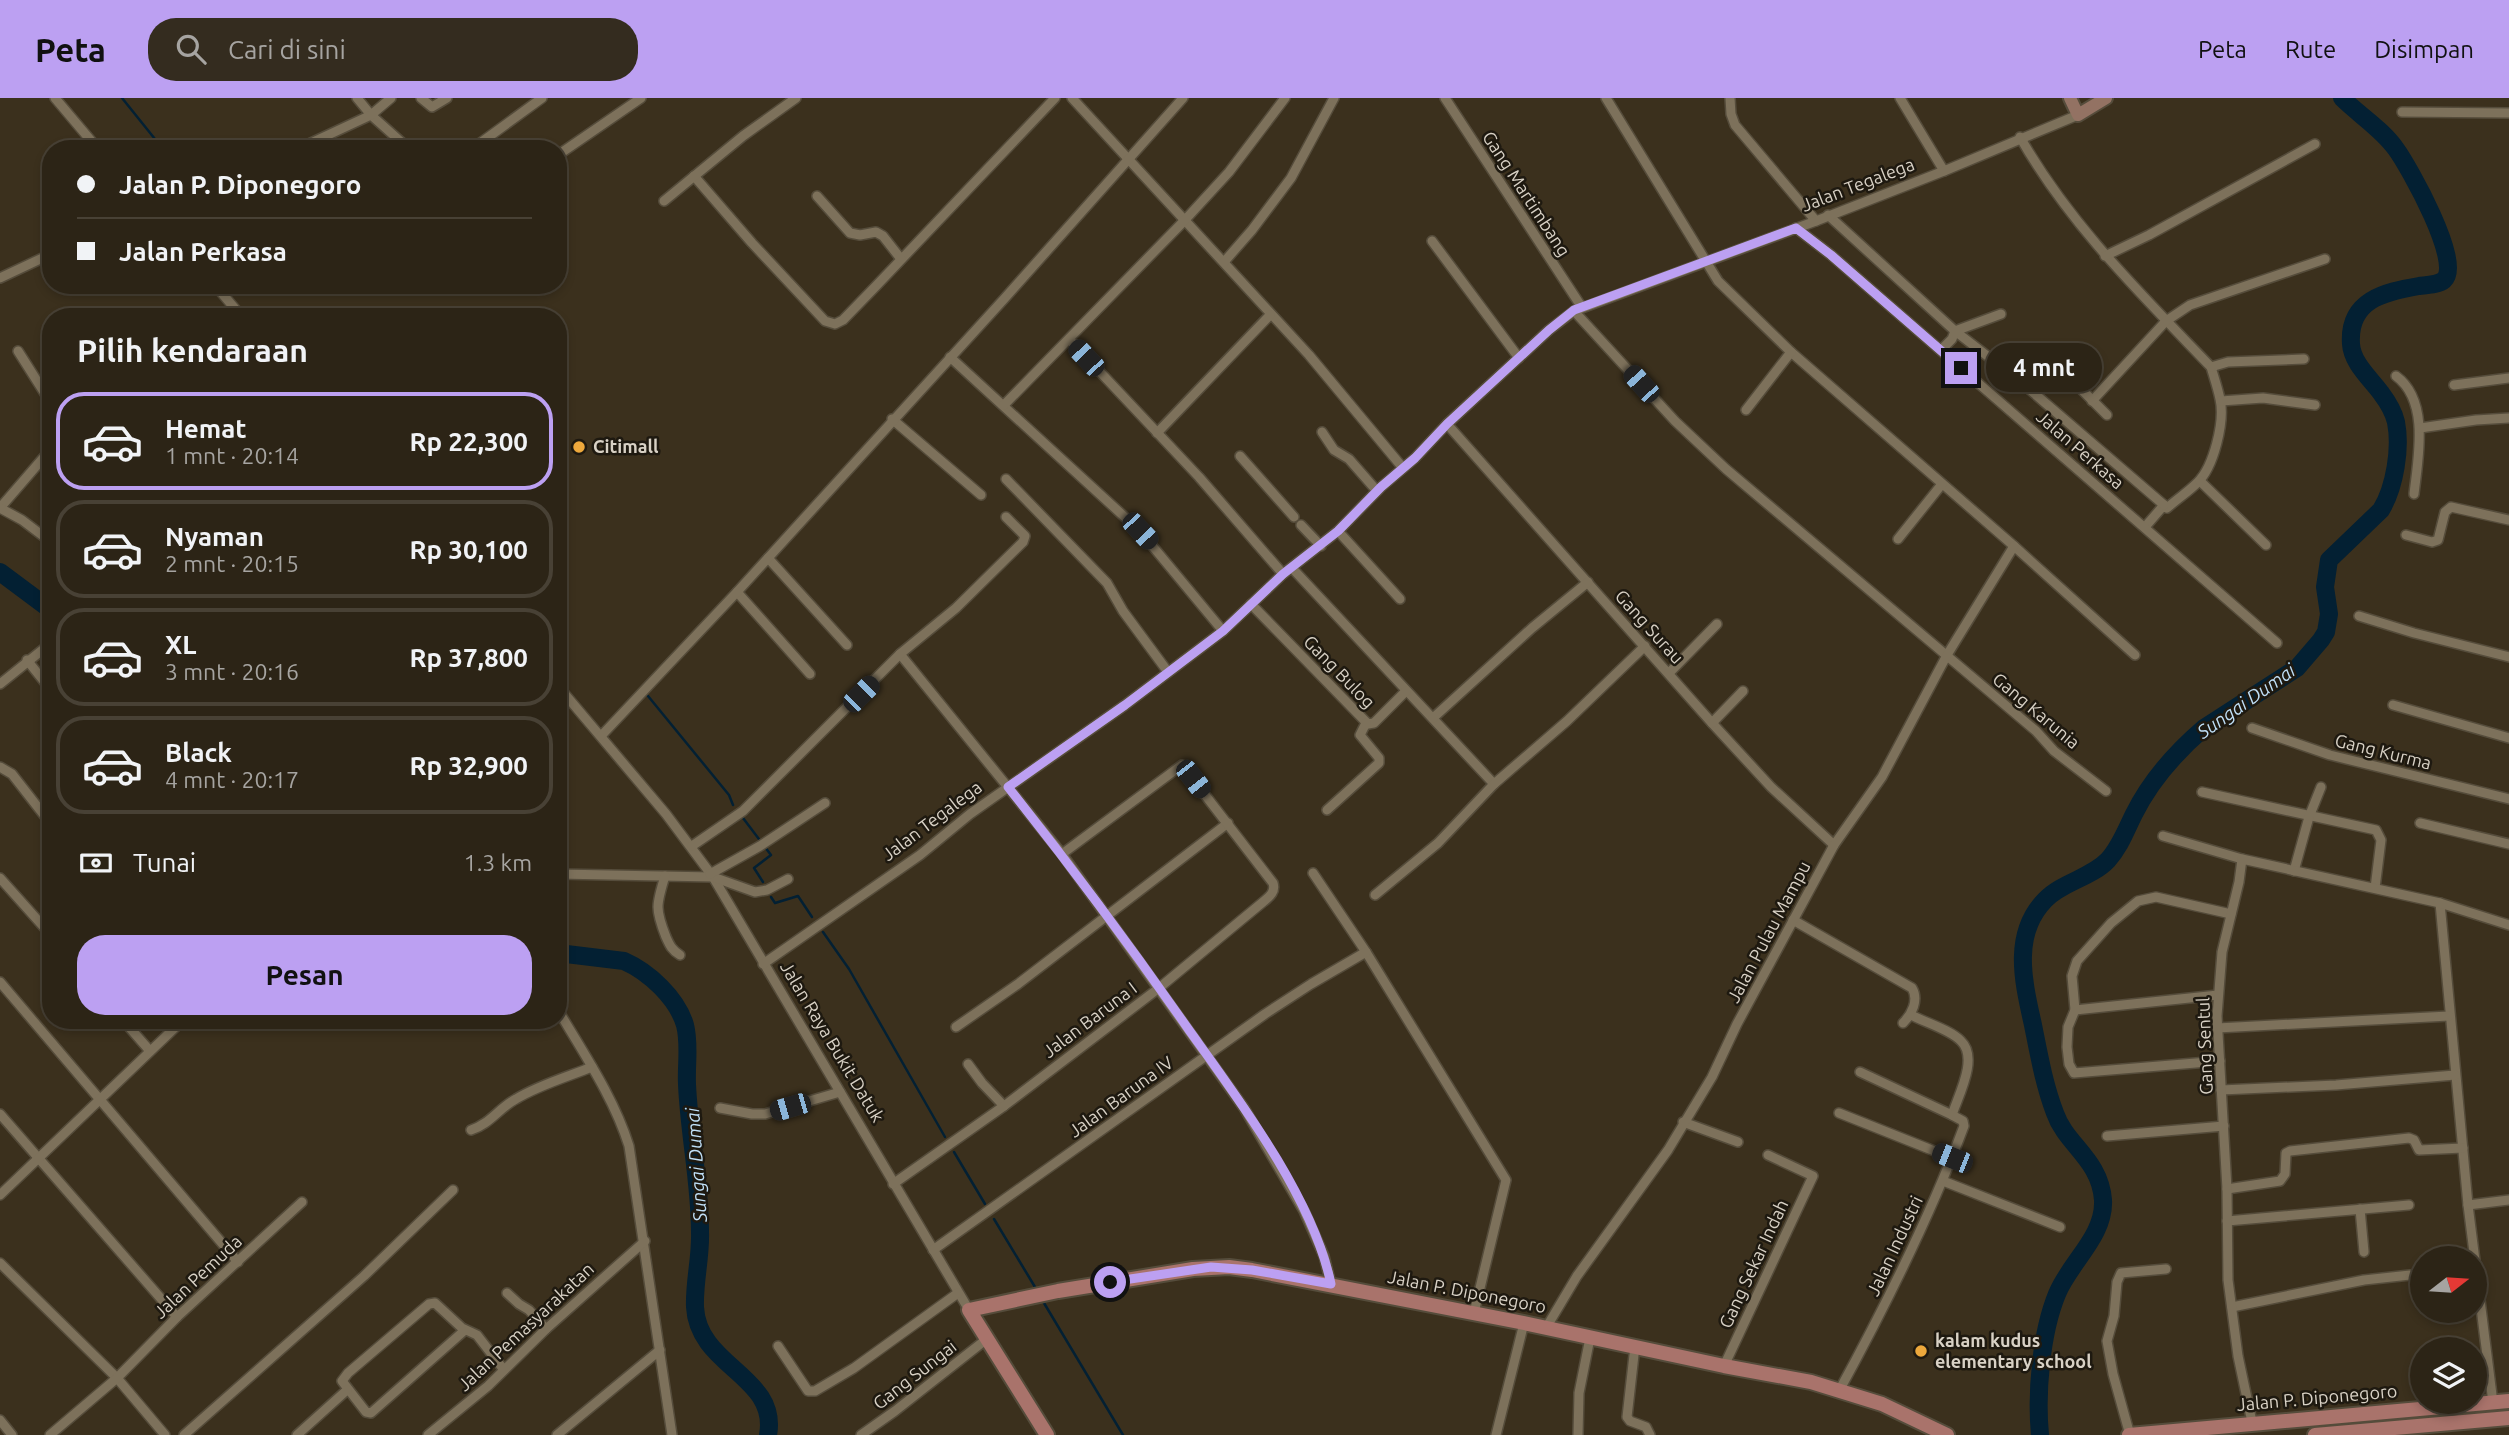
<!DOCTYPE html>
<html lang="id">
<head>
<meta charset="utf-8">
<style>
  body { margin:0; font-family:Ubuntu,sans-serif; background:#342c1f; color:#f1f3f6; height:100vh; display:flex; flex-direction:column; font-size:26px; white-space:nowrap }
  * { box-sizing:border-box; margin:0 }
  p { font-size:23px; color:#a6a4a1 }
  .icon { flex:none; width:38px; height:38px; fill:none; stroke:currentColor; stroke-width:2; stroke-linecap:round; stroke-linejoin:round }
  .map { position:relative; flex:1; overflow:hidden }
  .details { position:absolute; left:42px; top:210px; width:525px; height:721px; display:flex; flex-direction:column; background:#2c2416; border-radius:28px; box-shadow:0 4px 10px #0003,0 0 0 2px #484135 }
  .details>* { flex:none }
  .top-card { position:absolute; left:42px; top:42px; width:525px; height:154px; border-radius:28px; box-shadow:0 4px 10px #0003,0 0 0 2px #484135; display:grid; align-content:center; height:154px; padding:0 35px; background:#2c2416 }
  .needle { width:46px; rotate:73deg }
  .controls { position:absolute; left:2410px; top:1148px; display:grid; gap:14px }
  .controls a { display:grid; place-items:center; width:77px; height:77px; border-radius:50%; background:#2c2416; box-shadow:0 4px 10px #0003,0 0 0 2px #484135; font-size:35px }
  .end { position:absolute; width:32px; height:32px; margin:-16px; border:9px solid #bca0f2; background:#111; box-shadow:0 0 0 4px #111 }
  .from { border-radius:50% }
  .bubble { position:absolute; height:49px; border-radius:24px; background:#2c2416; box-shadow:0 4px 10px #0003,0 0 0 2px #484135; font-size:23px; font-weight:700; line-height:49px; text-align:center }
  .car { position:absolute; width:21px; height:42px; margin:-21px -10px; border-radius:9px; box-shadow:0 0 5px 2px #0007; background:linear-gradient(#222 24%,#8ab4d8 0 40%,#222 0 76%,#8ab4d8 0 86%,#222 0) }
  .top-card b { display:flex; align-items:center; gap:24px; height:66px; font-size:26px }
  .top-card b+b { border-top:2px solid #484135 }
  .top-card i { width:18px; height:18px; background:#f1f3f6 }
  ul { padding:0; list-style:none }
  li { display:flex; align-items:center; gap:21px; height:98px; margin:0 14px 10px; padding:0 21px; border:4px solid #484135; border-radius:28px }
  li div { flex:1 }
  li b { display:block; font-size:26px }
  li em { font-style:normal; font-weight:700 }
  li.selected { border-color:#bca0f2 }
  li>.icon { width:63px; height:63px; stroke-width:1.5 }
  h2 { padding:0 35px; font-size:32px; line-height:84px }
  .pay { display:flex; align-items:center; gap:18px; height:77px; padding:0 35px; font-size:26px }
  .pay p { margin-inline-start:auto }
  .button { display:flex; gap:14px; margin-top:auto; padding:14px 35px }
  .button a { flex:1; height:80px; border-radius:28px; background:#bca0f2; color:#111; font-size:28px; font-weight:700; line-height:80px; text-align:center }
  header { display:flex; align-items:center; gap:42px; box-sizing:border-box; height:98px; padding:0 35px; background:#bca0f2; color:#111 }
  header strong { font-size:33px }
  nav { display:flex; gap:38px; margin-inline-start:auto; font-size:24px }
  .search { width:490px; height:63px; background:#342c1f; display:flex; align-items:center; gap:18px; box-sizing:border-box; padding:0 24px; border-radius:28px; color:#a6a4a1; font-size:26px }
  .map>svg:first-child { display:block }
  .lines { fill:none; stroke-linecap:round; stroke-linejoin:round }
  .stream { stroke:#032033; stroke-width:2.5 }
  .river { stroke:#032033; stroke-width:18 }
  .street-casing { stroke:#554c3b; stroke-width:12 }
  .secondary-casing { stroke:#554c3b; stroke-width:16 }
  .primary-casing { stroke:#554c3b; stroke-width:18 }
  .street { stroke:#7d715b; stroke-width:9 }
  .secondary { stroke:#937263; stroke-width:12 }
  .primary { stroke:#a9736b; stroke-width:14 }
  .route { stroke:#bca0f2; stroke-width:9 }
  .poi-dot { fill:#eda83c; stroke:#1e1910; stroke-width:2.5 }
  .labels { text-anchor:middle; stroke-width:5; stroke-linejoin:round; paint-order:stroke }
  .street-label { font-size:18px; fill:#d8d1c5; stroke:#1e1910 }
  .poi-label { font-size:18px; font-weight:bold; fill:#d8d1c5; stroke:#1e1910; text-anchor:start }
  .water-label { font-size:19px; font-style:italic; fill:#bfdff7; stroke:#1e1910 }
</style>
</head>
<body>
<header>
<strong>Peta</strong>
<div class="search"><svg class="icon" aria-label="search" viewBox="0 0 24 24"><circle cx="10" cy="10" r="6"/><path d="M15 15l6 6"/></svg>Cari di sini</div>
<nav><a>Peta</a><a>Rute</a><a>Disimpan</a></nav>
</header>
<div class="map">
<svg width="2509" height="1337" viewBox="0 0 2509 1337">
  <rect width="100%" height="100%" fill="#3b301d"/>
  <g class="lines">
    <g class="stream">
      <polyline points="122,0 163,51"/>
      <polyline points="648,598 729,697 733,707"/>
      <polyline points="743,720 771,757 754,770 763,784"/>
      <polyline points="771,799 775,805 798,798 812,819"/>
      <polyline points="823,834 849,871 945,1039"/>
      <polyline points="954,1054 985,1106"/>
      <polyline points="994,1121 1035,1189"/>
      <polyline points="1044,1205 1123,1337"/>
    </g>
    <g class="river">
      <polyline points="0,474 51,512"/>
      <path d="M558 855 624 863C649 874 677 900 685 927 690 946 686 967 687 986 689 1035 700 1084 700 1134 701 1159 694 1184 695 1209 698 1269 779 1278 768 1337"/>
      <path d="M2040 1337C2036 1295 2041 1235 2057 1196 2070 1164 2105 1138 2103 1102 2100 1061 2066 1047 2055 1015 2044 986 2039 957 2033 927 2024 886 2011 837 2045 802 2062 784 2091 780 2108 762 2120 749 2126 732 2134 716 2150 684 2176 654 2204 630L2297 570 2321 542 2326 534 2329 516 2325 489 2329 462 2381 412C2395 389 2401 350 2396 324 2394 315 2387 303 2381 295 2371 281 2352 265 2351 246 2348 202 2384 194 2419 188 2427 187 2438 187 2444 182 2463 165 2409 69 2396 51 2382 31 2359 17 2342 0"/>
    </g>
    <g class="street-casing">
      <g id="street">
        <polyline points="55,0 98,51"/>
        <polyline points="357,0 371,17 409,51"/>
        <polyline points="421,0 432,9 447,0"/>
        <polyline points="1072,0 1309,257 1403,370"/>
        <polyline points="1445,0 1581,208"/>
        <polyline points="1606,0 1718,183 1791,254 2014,448 2135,557"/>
        <polyline points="1730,0 1731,16 1735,27 1816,123"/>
        <polyline points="1900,0 1944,73"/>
        <polyline points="2402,14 2509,15"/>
        <path d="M2020 39C2070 127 2142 197 2211 269 2214 279 2218 291 2220 301 2225 323 2214 369 2197 385 2188 394 2177 401 2167 410L2164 407 2145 429"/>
        <polyline points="298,51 371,17 391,0"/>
        <polyline points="472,51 542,0"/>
        <polyline points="558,57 641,0"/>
        <polyline points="694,78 752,145 825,223 835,226 843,222 876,188 1055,0"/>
        <polyline points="817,98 850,135 860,137 876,134 883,138 901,161"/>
        <polyline points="664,103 743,38 796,0"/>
        <polyline points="1828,117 1955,233 2021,284 2164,407"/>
        <polyline points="1796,130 1831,157 2277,545"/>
        <polyline points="1432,143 1519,260"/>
        <polyline points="2105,158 2149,137 2315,46"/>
        <polyline points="1224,164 1252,132 1291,80 1334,0"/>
        <polyline points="0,180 51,156"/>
        <polyline points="215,187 242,219"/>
        <polyline points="1574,213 1675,323 1726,371 2036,633 2054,653 2106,693"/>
        <polyline points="1069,241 1199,379 1283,476"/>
        <polyline points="1941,252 1952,241 1955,233 2001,216"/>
        <polyline points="18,253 51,305"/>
        <polyline points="950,259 1140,433 1223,533"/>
        <polyline points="2059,269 2107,317"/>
        <polyline points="2211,269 2228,264 2304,261"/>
        <path d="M2396 278C2430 303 2418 360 2414 396"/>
        <polyline points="2454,287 2509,280"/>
        <polyline points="2092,303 2166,223 2190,207 2325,161"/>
        <polyline points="2221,303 2263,300 2315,307"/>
        <polyline points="1004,307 1184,123 1229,74 1285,0"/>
        <polyline points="1746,312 1791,254"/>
        <polyline points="892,321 981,397"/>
        <polyline points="1447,326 1712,625 1771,689 1834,747"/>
        <polyline points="2420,330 2476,322 2509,320"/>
        <polyline points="1322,334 1334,352 1349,361 1377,393"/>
        <polyline points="1157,335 1270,217"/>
        <polyline points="1240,358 1294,419"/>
        <polyline points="1006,381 1107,485 1123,513 1168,574"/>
        <polyline points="2200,383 2266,447"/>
        <polyline points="0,410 51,351"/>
        <polyline points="0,410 22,422 51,444"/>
        <polyline points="1301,427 1321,448"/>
        <polyline points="1338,433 1400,501"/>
        <polyline points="2406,437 2432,444 2438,442 2445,414 2451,409 2509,422"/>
        <polyline points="1898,441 1942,386"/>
        <polyline points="768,460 847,547"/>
        <polyline points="1292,470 1494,686"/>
        <polyline points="737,494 810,576"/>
        <polyline points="1251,506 1368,626 1374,625 1406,593"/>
        <polyline points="2359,518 2414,535 2509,559"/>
        <polyline points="900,556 1062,756 1244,1010 1304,1113 1324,1158 1331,1186"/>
        <polyline points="27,562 51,592"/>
        <polyline points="1669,575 1717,526"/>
        <polyline points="0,586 51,545"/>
        <polyline points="558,588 666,716 713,779 969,1212"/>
        <polyline points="2393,607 2509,640"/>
        <polyline points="1433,620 1532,530 1588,484"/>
        <polyline points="1712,625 1743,593"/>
        <polyline points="2252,630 2330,657 2509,701"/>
        <polyline points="601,638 737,494 1004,201 1183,0"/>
        <polyline points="0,669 12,676 51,726"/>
        <polyline points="2202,694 2376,732 2381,742 2375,790"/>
        <polyline points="1327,712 1379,665 1379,660 1360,637 1366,625"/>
        <polyline points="2420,725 2509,746"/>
        <polyline points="2163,738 2242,761"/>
        <polyline points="692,748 743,713 900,556 956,510 1023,444 1025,438 1006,419"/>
        <polyline points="2294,773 2309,719 2321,689"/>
        <polyline points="1313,775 1366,854 1506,1082 1474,1215"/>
        <polyline points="558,776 713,779 755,794 767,792 788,781"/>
        <polyline points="710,776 760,748 825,705"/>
        <path d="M665 778C656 807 655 811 666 839 670 848 672 852 680 857"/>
        <polyline points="0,780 51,837"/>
        <polyline points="1375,797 1438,745 1494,686 1567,623 1645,548"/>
        <polyline points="2440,805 2468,1107 2493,1305"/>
        <path d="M1793 822 1912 890C1919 902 1912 916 1903 925"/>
        <polyline points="763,866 920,757 970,716 1125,607 1223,533 1283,476 1338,433 1381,389 1415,360 1447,326 1549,232 1574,213 1816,123 1944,73 2078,17"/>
        <polyline points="0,884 238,1164"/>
        <path d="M558 912C584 956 614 1000 629 1048L672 1337"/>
        <polyline points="2075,912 2218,897"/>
        <path d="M1911 917C1924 924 1951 932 1961 943 1979 960 1958 998 1952 1017"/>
        <polyline points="123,922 150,953"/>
        <polyline points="956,929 1018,886 1228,725"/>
        <polyline points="2217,930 2449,918"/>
        <polyline points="2220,963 2074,975 2069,966 2067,949 2068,929 2075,912 2072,878 2077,863 2111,825 2138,803 2156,799 2231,816"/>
        <polyline points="968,966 982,985 1004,1008"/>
        <polyline points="2221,992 2336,987 2455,977"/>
        <polyline points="720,1010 752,1016 765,1016 840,994"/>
        <polyline points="1839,1015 1952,1060"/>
        <polyline points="0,1016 177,1219"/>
        <polyline points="1683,1024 1738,1044"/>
        <path d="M471 1032C490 1026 499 1010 516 1001 539 987 567 979 592 969"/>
        <polyline points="2107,1038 2224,1028"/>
        <polyline points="1943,1083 2060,1129"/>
        <path d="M893 1086 1004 1008 1159 890 1263 804C1269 799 1276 794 1273 785L1182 667 1062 756"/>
        <polyline points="2227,1091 2280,1083 2285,1076 2286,1055 2290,1053 2409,1040 2414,1042 2419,1052 2463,1050"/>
        <polyline points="0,1097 183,922"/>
        <polyline points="2468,1107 2509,1102"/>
        <polyline points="2360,1111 2364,1154"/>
        <polyline points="2227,1123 2409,1107"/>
        <polyline points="933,1152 1265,916 1311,886 1366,854"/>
        <polyline points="0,1165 117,1280 165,1337"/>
        <polyline points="507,1195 519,1206 529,1212 546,1231"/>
        <polyline points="2232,1209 2364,1182 2410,1177"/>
        <polyline points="1546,1230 1577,1178 1668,1052 1712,979 1737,926 1834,747 1882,679 1947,557 2014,448"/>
        <polyline points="465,1232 371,1315 366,1314 342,1283 348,1275 429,1206 435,1205 462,1230 477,1237 504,1272"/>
        <polyline points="778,1248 808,1293 815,1293 854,1270 958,1195"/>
        <polyline points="1635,1248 1627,1319 1630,1323 1646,1329 1650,1337"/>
        <polyline points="1724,1268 1813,1078 1768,1057"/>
        <path d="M1839 1293C1886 1207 1930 1119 1964 1028L1963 1023 1952 1017 1860 974"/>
        <polyline points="0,1322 12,1337"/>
        <polyline points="2252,1324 2238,1258 2228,1182 2227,1091 2217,918 2222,854 2239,784 2242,761 2440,805 2509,827"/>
        <polyline points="50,1337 117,1280 177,1219 302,1104"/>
        <polyline points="184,1337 364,1178 453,1092"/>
        <polyline points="297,1337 347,1292"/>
        <polyline points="428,1337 488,1288 546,1231 645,1143"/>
        <polyline points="557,1337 660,1252"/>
        <polyline points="861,1337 895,1313 988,1240"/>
        <polyline points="1496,1337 1524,1225"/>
        <polyline points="1578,1337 1579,1295 1590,1240"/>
        <polyline points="2130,1337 2113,1276 2107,1243 2114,1218 2117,1184 2121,1175 2166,1171"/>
      </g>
    </g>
    <g class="secondary-casing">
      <polyline id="secondary" points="2070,0 2078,17 2106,0"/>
    </g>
    <g class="primary-casing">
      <g id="primary">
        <polyline points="1047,1337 969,1212 1058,1193 1193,1171 1229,1169 1252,1172 1524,1225 1724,1268 1811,1284 1882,1306 1947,1337"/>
        <polyline points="2129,1337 2509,1303"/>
        <polyline points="2315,1337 2509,1320"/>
      </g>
    </g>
    <use href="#street" class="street"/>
    <use href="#secondary" class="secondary"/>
    <use href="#primary" class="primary"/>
  </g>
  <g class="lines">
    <path class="route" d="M1110 1184 1211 1169 1252 1172 1331 1186C1313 1100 1240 1003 1189 932 1131 849 1071 768 1008 689L1125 607 1223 533 1283 476 1338 433 1381 389 1415 360 1447 326 1549 232 1574 212 1796 130 1831 157 1961 270"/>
  </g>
  <g class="poi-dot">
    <circle cx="579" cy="349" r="7"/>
    <circle cx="1921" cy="1253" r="7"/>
  </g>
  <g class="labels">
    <g class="street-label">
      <text transform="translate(1858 87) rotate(-21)" y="6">Jalan Tegalega</text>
      <text transform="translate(1526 96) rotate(57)" y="6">Gang Martimbang</text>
      <text transform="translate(2080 352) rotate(41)" y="6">Jalan Perkasa</text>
      <text transform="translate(1649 529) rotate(48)" y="6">Gang Surau</text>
      <text transform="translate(1339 574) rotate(46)" y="6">Gang Bulog</text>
      <text transform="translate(2036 613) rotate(40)" y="6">Gang Karunia</text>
      <text transform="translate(2383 654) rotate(14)" y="6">Gang Kurma</text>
      <text transform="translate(932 723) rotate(-37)" y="6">Jalan Tegalega</text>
      <text transform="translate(1769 834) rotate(-62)" y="6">Jalan Pulau Mampu</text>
      <text transform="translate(1090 922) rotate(-37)" y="6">Jalan Baruna I</text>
      <text transform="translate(832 944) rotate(59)" y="6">Jalan Raya Bukit Datuk</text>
      <text transform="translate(2205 948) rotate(-92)" y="6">Gang Sentul</text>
      <text transform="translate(1121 999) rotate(-36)" y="6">Jalan Baruna IV</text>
      <text transform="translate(1895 1148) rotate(-65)" y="6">Jalan Industri</text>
      <text transform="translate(1754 1166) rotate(-65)" y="6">Gang Sekar Indah</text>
      <text transform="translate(198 1179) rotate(-43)" y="6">Jalan Pemuda</text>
      <text transform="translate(1467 1194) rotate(11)" y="6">Jalan P. Diponegoro</text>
      <text transform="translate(526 1229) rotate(-43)" y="6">Jalan Pemasyarakatan</text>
      <text transform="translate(915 1277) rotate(-38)" y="6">Gang Sungai</text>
      <text transform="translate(2317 1300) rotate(-5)" y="6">Jalan P. Diponegoro</text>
    </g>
    <g class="poi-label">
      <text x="593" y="355">Citimall</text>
      <text x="1935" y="1249">kalam kudus<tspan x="1935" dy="21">elementary school</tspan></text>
    </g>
    <g class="water-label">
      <text transform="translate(2246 603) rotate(-35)" y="7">Sungai Dumai</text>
      <text transform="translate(696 1067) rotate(-94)" y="7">Sungai Dumai</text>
    </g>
  </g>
</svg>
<div class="controls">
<a><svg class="needle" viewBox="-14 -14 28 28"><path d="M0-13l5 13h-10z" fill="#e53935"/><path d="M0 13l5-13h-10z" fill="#a6a4a1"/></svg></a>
<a><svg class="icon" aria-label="layers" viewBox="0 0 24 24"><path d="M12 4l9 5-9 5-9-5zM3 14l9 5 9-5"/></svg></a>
</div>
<i class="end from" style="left:1110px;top:1184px"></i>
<i class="end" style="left:1961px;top:270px"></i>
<div class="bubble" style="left:1986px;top:245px;width:116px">4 mnt</div>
<i class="car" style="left:1086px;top:260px;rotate:317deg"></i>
<i class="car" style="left:1641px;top:286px;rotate:318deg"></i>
<i class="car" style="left:1140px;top:433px;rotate:137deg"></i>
<i class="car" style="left:861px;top:596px;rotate:45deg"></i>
<i class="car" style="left:1193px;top:681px;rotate:142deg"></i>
<i class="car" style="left:790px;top:1009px;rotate:254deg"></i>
<i class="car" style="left:1952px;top:1060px;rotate:292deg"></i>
<div class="top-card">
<b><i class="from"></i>Jalan P. Diponegoro</b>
<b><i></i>Jalan Perkasa</b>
</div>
<section class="details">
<h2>Pilih kendaraan</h2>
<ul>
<li class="selected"><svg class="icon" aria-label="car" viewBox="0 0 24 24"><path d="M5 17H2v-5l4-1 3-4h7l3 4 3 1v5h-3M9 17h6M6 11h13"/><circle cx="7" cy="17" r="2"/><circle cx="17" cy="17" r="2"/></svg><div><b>Hemat</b><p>1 mnt · 20:14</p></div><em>Rp 22,300</em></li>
<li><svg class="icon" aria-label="car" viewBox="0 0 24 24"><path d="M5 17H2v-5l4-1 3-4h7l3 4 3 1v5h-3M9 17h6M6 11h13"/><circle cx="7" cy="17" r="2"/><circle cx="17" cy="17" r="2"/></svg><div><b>Nyaman</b><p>2 mnt · 20:15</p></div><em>Rp 30,100</em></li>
<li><svg class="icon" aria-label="car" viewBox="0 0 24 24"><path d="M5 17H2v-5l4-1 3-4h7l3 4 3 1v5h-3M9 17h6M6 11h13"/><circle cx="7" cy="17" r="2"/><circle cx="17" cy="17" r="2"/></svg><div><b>XL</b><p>3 mnt · 20:16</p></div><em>Rp 37,800</em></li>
<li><svg class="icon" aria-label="car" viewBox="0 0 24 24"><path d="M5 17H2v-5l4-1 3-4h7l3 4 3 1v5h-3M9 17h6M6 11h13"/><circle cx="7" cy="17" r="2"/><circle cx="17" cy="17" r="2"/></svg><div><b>Black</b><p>4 mnt · 20:17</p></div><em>Rp 32,900</em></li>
</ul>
<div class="pay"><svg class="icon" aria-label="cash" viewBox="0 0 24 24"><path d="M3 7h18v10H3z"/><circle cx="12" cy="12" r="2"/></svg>Tunai<p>1.3 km</p></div>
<div class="button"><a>Pesan</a></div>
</section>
</div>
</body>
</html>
